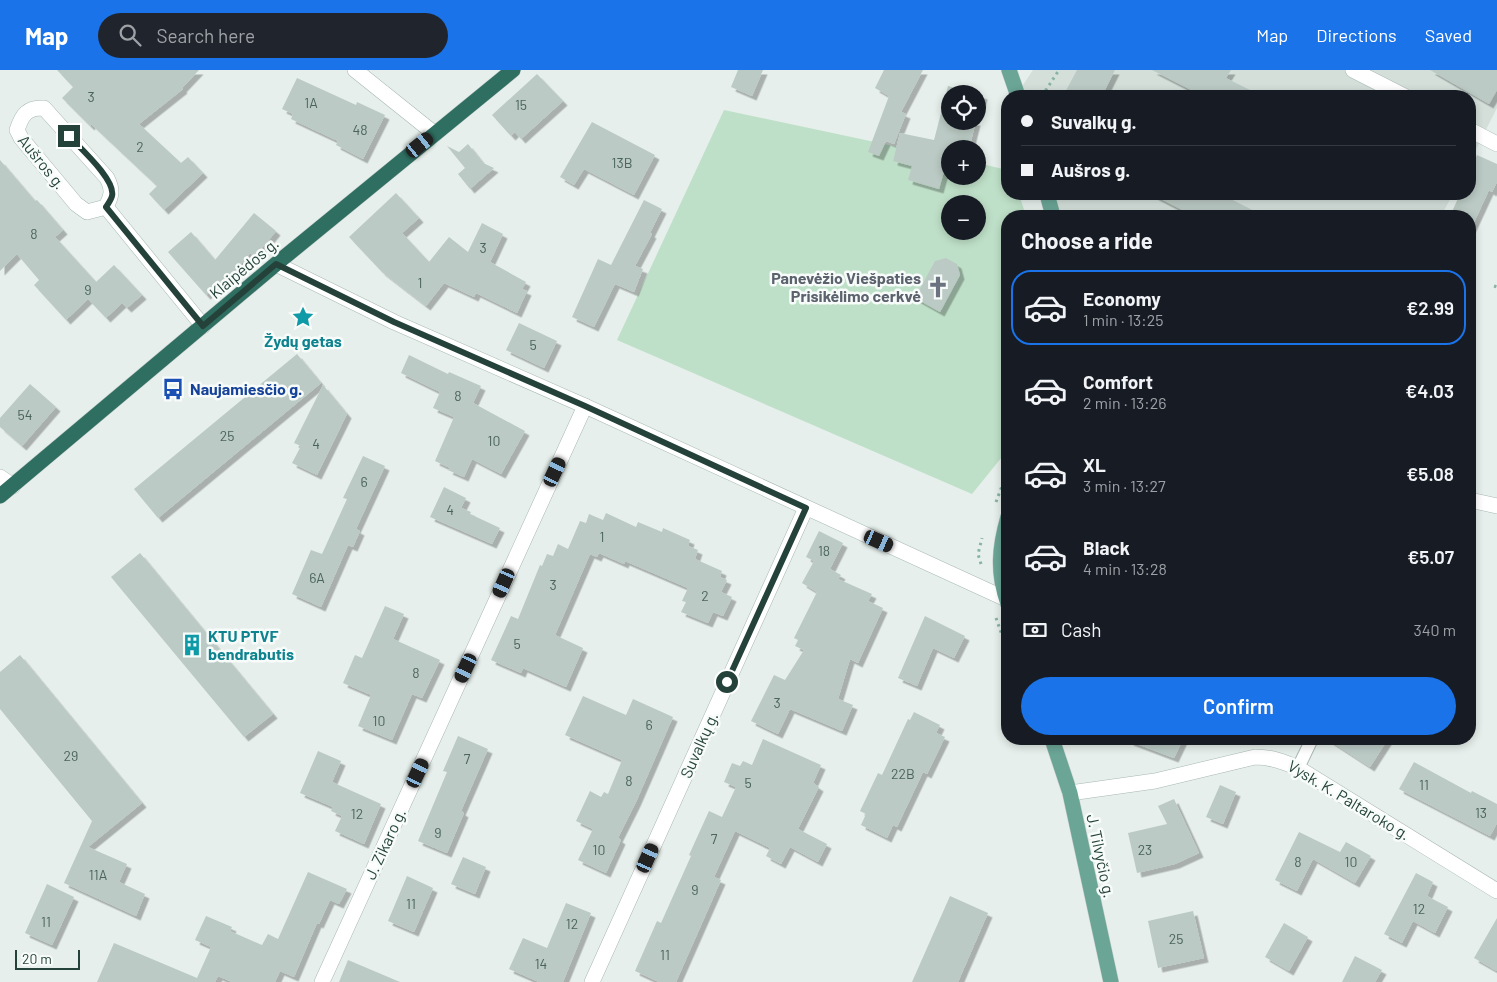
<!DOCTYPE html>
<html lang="en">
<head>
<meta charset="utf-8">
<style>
  body { margin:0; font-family:Barlow,sans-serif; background:#20242c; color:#f1f3f6; height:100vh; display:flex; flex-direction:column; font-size:19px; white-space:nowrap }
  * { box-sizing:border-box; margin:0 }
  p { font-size:16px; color:#9ea1a6 }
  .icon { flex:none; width:28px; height:28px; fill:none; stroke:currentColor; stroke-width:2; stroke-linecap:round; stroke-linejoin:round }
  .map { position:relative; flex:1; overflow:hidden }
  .details { position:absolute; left:1001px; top:140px; width:475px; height:535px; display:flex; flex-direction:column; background:#171b24; border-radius:20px; box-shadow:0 2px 8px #0003 }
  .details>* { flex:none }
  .banner { position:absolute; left:1001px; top:20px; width:475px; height:110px; border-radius:20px; box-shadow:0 2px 8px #0003; display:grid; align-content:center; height:110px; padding:0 20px; background:#171b24 }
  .tools { position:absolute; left:941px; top:15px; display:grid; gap:10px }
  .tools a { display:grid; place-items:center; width:45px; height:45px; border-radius:50%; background:#171b24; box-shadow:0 2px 8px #0003; font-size:25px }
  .scale { position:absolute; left:15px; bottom:12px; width:65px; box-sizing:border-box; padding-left:5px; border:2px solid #24423a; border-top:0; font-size:14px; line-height:18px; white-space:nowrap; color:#24423a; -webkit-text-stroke:4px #f7fbf9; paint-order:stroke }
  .end { position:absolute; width:22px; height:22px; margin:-11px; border:6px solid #24423a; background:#fff; box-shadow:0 0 0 2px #fff }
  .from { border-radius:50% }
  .car { position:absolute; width:15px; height:30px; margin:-15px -8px; border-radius:6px; box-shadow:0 0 4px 1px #0007; background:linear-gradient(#222 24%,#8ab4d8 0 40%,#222 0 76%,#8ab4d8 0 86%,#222 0) }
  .banner b { display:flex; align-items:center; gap:18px; height:48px; font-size:19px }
  .banner b+b { border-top:1px solid #363941 }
  .banner i { width:12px; height:12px; background:#f1f3f6 }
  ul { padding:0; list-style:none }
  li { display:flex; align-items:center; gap:15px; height:75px; margin:0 10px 8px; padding:0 10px; border:2px solid transparent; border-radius:20px }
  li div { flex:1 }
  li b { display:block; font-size:19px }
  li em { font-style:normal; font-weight:600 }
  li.active { border-color:#1a73e8 }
  li>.icon { width:45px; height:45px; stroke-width:1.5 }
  h2 { padding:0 20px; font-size:22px; line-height:60px }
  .pay { display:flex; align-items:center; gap:12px; height:55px; padding:0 20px; font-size:19px }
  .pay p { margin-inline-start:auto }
  .action { display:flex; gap:10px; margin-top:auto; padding:10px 20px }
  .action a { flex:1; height:58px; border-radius:30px; background:#1a73e8; color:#fff; font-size:20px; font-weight:600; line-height:58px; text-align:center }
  header { display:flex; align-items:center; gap:30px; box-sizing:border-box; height:70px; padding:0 25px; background:#1a73e8; color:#fff }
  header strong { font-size:24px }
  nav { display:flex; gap:28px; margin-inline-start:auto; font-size:18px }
  .search { width:350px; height:45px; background:#20242c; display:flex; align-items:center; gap:12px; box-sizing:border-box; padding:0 18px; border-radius:28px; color:#9ea1a6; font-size:19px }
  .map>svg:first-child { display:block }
  .built { fill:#d4dfda }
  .green { fill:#bfe0c8; fill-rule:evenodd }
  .building { fill:#bbcac4; filter:url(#shadow) }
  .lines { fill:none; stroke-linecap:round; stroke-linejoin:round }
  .lane-casing { stroke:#a8b8b2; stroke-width:14 }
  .street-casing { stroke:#a8b8b2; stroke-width:16 }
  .primary-casing { stroke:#c2cac8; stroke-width:16 }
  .highway-casing { stroke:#c2cac8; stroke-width:16 }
  .path { stroke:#86b3a5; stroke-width:3; stroke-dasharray:2.5 4; stroke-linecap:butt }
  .lane { stroke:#fff; stroke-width:12 }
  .street { stroke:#fff; stroke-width:15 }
  .primary { stroke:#6aa596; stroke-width:15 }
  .highway { stroke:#2f6f62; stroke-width:15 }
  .route { stroke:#24423a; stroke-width:6 }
  .labels { text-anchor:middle; stroke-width:5; stroke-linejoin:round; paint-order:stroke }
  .number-label { font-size:14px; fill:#4a645c }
  .street-label { font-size:16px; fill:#24423a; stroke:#f7fbf9 }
  .worship-label { font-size:16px; font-weight:bold; fill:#5b616d; stroke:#f7fbf9; text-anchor:end }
  .culture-label { font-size:16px; font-weight:bold; fill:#0d838f; stroke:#f7fbf9 }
  .transit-label { font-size:16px; font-weight:bold; fill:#164399; stroke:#f7fbf9; text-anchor:start }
</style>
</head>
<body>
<header>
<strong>Map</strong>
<div class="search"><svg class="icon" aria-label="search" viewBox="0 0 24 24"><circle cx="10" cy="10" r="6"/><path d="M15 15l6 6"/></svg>Search here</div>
<nav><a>Map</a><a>Directions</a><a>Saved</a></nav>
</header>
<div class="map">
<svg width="1497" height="912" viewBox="0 0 1497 912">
  <defs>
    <filter id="shadow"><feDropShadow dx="4.5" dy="4.5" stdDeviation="0" flood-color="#0004"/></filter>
  </defs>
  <rect width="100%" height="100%" fill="#e6efeb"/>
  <g class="built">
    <polygon points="1033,0 1497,0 1497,38 1470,91 1470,26 1018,26 1017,24"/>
    <polygon points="1047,124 1453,124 1441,146 1053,146"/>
  </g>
  <path class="green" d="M724 40 950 88V106H978V93L1007 100 1008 124H1019L1026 146H1008L1007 371 1002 387 972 424 617 270ZM950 134H978V161H950Z"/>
  <g class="building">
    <polygon points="57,0 199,0 182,18 183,19 139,54 181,93 188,87 203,103 164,140 149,124 157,116 91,54 90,56 62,28 73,17"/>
    <polygon points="738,0 763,0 752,26 731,17"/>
    <polygon points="884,0 923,0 901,42 906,44 894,74 886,71 879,86 868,82 889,26 875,18"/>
    <polygon points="1077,0 1115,0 1102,26 1063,26"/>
    <polygon points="1152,0 1231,0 1226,8 1262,26 1203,26"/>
    <polygon points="1430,0 1497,0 1497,20 1489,34"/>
    <polygon points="537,4 563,31 521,69 515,62 511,66 492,45"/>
    <polygon points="297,8 356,35 357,32 385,45 363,89 336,75 338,71 291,49 293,44 282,39"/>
    <polygon points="948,16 983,25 978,45 978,24 950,24 950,51 976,51 969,79 950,79 950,85 949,84 939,119 908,110 912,96 893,91 900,63 934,70"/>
    <polygon points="592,52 655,85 634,125 584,99 574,115 560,107"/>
    <polygon points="468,74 483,93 494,98 470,119 458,104 465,98 447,76 459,82"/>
    <polygon points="1477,85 1497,94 1497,112 1492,122 1489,120 1470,161 1470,146 1450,146 1460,124 1470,124 1470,101"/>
    <polygon points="0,90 35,131 37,130 63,160 55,167 96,212 114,195 142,225 127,238 122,233 106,248 88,229 66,250 34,215 39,210 17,184 0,201"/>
    <polygon points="396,123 419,148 402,163 429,192 449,167 468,182 482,153 503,164 490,192 526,212 522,219 527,221 517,243 476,223 474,227 444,213 426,236 382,202 349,167"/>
    <polygon points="1151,124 1221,124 1264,146 1194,146"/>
    <polygon points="644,130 662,139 650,163 652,164 635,196 643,199 634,222 615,214 594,257 572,247 598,189 611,195"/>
    <polygon points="254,143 276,161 255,187 250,183 234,203 232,202 206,225 168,182 191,162 215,190"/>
    <polygon points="946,188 957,194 960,205 940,242 915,228 935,191"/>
    <polygon points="519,253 557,271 544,298 506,280"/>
    <polygon points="297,284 321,313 158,448 134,419"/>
    <polygon points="409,285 448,304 449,302 481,316 473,333 525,361 501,404 472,389 464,407 448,400 450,398 435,391 454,347 433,338 440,322 401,303"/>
    <polygon points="30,314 56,337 22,376 0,357 0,348"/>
    <polygon points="323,315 347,344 317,405 292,393 301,376 294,373"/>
    <polygon points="363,386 385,396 356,459 360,461 353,477 348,475 321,537 292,524 311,480 322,484 347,429 343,428"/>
    <polygon points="444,417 466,428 461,438 471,442 470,444 500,458 492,474 430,447"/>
    <polygon points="606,443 636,457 638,452 662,462 663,458 690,470 688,476 698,480 695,489 722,501 720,507 727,510 721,522 732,527 723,546 713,542 708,553 681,542 686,532 682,531 688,518 625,491 624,494 599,483 597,487 590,484 555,565 583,578 566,617 523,598 521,603 491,590 511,546 518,549 540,495 542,496 547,484 553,486 558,474 568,479 580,451 586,453 589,444 603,450"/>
    <polygon points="819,461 843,473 830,499 841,505 838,509 872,524 868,531 883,538 858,593 850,589 838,629 853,635 842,661 790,639 778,664 751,651 774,605 785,610 804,580 795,576 798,570 794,568 817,522 802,513 814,491 806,487"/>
    <polygon points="140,483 273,644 244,667 111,507"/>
    <polygon points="385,536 404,544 393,569 440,590 422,628 412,624 392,670 358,656 371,625 343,613 355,585 362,588"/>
    <polygon points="925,546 965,566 954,588 933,578 917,616 898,608"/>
    <polygon points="20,585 142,733 88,777 127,794 119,812 145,824 136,846 64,813 92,751 0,639 0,602"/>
    <polygon points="583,626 626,645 633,629 673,647 636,732 618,768 621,770 606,803 578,790 593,759 576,751 590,721 601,727 604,722 608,724 622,690 565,665"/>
    <polygon points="914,642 940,655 936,663 945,667 927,704 923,702 897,757 893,755 887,768 861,755 866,744 860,741 878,703 882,705 908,649 910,650"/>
    <polygon points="458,666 488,679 461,741 464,743 447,783 418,771 447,702 443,701"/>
    <polygon points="763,669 821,695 813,713 819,717 798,759 827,774 818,792 790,777 781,794 766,786 770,778 735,761 714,807 721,810 676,912 659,912 635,901 657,851 661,853 691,786 689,785 709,741 722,747 736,717 724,712 732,693 740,696 743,691 752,695"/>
    <polygon points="1129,669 1183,669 1174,688 1129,671"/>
    <polygon points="1327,669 1388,669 1370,697"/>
    <polygon points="318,681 341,691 332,712 381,734 364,774 335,761 342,746 331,741 333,737 300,723"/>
    <polygon points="1414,692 1471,723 1472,721 1497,734 1497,753 1490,766 1399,719"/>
    <polygon points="1220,715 1236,722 1223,754 1206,747"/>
    <polygon points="1174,729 1199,783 1175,794 1137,803 1128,763 1167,754 1158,736"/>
    <polygon points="1299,762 1340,782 1346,772 1371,786 1355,813 1313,789 1297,821 1275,810"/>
    <polygon points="463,787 486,797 475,824 451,814"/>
    <polygon points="308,802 347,819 339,834 330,830 319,854 317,853 294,907 280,901 275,912 232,912 218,906 215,912 97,912 114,873 197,908 211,877 195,870 206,846 232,857 230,861 262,875 268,864 278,869"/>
    <polygon points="1416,803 1433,812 1427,826 1448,837 1435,863 1413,851 1402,873 1384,864"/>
    <polygon points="407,806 433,818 414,862 388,851"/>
    <polygon points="47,814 74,827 52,875 25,863"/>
    <polygon points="950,826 988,843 958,912 912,912"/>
    <polygon points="566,833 591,843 563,912 539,912 509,899 523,868 547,878"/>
    <polygon points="1193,841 1204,888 1158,898 1148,851"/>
    <polygon points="1497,848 1497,901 1474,888"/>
    <polygon points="1284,853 1308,867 1289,901 1265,887"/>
    <polygon points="1355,886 1382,900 1375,912 1342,912"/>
    <polygon points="348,890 400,912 339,912"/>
  </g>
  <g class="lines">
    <g class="lane-casing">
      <polyline id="lane" points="1298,698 1312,669"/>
    </g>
    <g class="street-casing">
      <g id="street">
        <polyline points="355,0 435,64"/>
        <polyline points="1353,0 1404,26"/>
        <polyline points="1470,60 1497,74"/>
        <path d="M106 137 87 142 76 134 21 68 17 60C22 45 27 37 44 38L107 108C113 120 112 125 106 137L203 256"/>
        <polyline points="276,194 394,252 585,336 1006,529"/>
        <polyline points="0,407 13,416"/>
        <polyline points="1470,430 1497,436"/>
        <path d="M1070 723 1155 711 1255 687C1271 687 1283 691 1298 698L1497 821"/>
        <polyline points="322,912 585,336"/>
        <polyline points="592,912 806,438"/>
      </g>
    </g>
    <g class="primary-casing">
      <g id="primary">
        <polyline points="1009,0 1018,26"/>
        <polyline points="1047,124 1053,146"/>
        <path d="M1008 447C999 478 997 503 1008 534"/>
        <polyline points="1052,669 1070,723 1111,912"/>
      </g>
    </g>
    <g class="highway-casing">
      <polyline id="highway" points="0,426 276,194 513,0"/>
    </g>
    <g class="path">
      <polyline points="1042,26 1059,0"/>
      <polyline points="1494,216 1497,217"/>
      <polyline points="996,432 1008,400"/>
      <polyline points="981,494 978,484 982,468"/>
      <polyline points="996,548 1008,582"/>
    </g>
    <use href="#lane" class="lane"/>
    <use href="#street" class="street"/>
    <use href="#primary" class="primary"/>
    <use href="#highway" class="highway"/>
  </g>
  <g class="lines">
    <path class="route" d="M69 66C80 78 116 110 112 126 111 130 108 134 106 137L203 256 276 194 394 252 585 336 806 438 727 612"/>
  </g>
  <defs>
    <g id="church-bare" transform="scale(1.725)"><path d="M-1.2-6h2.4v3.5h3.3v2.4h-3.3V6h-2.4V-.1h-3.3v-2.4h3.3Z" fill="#6b7280" stroke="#f7fbf9" stroke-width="2.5" paint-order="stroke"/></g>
    <g id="sight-bare" transform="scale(1.725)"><path d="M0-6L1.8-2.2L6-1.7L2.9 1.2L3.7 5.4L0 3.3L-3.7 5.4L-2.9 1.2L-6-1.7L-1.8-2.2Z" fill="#0f9aa8" stroke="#f7fbf9" stroke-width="2.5" paint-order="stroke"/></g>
    <g id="bus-bare" transform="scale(1.725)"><path d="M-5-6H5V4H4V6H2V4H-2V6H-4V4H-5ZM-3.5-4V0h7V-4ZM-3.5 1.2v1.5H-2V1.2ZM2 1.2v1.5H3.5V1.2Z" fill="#1a4fb4" stroke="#f7fbf9" stroke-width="2.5" paint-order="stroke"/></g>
    <g id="building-bare" transform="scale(1.725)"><path d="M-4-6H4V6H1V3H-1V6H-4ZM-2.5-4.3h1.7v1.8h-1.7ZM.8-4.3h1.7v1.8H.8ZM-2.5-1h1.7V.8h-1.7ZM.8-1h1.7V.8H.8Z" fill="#0f9aa8" stroke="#f7fbf9" stroke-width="2.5" paint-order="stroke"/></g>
  </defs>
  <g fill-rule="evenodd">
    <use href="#church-bare" x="938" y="217"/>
    <use href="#sight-bare" x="303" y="247"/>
    <use href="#bus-bare" x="173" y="319"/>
    <use href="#building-bare" x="192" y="575"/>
  </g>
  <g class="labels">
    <g class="number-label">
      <text x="91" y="32">3</text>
      <text x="311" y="38">1A</text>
      <text x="521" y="40">15</text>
      <text x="360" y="65">48</text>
      <text x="140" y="82">2</text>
      <text x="622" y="98">13B</text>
      <text x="34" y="169">8</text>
      <text x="483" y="183">3</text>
      <text x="420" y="218">1</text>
      <text x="88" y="225">9</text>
      <text x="533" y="280">5</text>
      <text x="458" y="331">8</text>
      <text x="25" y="350">54</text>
      <text x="227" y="371">25</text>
      <text x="494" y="376">10</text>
      <text x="316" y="379">4</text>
      <text x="364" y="417">6</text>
      <text x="450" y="445">4</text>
      <text x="602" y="472">1</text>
      <text x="824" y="486">18</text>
      <text x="317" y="513">6A</text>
      <text x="553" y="520">3</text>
      <text x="705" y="531">2</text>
      <text x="517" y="579">5</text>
      <text x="416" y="608">8</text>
      <text x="777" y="638">3</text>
      <text x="379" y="656">10</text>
      <text x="649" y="660">6</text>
      <text x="71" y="691">29</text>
      <text x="467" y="694">7</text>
      <text x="903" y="709">22B</text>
      <text x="629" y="716">8</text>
      <text x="748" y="718">5</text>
      <text x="1424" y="720">11</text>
      <text x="1481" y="748">13</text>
      <text x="357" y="749">12</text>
      <text x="438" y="768">9</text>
      <text x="714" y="774">7</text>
      <text x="599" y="785">10</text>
      <text x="1145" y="785">23</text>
      <text x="1298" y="797">8</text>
      <text x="1351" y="797">10</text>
      <text x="98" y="810">11A</text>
      <text x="695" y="825">9</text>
      <text x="411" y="839">11</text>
      <text x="1419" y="844">12</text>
      <text x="46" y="857">11</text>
      <text x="572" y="859">12</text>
      <text x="1176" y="874">25</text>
      <text x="665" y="890">11</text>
      <text x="541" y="899">14</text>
    </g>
    <g class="street-label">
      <text transform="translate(42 92) rotate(51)" y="6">Aušros g.</text>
      <text transform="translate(244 198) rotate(-40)" y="6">Klaipėdos g.</text>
      <text transform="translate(699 675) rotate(-66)" y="6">Suvalkų g.</text>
      <text transform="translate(1349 730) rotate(31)" y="6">Vysk. K. Paltaroko g.</text>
      <text transform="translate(385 774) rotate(-65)" y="6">J. Zikaro g.</text>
      <text transform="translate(1101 786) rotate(78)" y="6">J. Tilvyčio g.</text>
    </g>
    <g class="worship-label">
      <text x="921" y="214">Panevėžio Viešpaties<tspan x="921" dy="18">Prisikėlimo cerkvė</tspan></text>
    </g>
    <g class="culture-label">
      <text x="303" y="277">Žydų getas</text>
      <text x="208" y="572" text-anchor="start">KTU PTVF<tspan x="208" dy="18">bendrabutis</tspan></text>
    </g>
    <g class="transit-label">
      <text x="190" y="325">Naujamiesčio g.</text>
    </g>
  </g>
</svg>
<div class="tools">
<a><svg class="icon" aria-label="locate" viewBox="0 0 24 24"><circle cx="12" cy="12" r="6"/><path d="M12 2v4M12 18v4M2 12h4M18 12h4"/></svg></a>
<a>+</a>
<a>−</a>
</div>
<div class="scale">20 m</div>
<i class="end from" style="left:727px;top:612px"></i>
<i class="end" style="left:69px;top:66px"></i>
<i class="car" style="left:420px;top:75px;rotate:51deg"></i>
<i class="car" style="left:555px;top:402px;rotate:25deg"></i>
<i class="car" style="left:879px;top:471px;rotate:114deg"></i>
<i class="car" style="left:504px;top:513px;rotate:204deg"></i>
<i class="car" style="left:466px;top:598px;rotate:205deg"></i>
<i class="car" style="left:418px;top:703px;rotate:25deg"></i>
<i class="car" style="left:648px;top:788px;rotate:24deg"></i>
<div class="banner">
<b><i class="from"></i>Suvalkų g.</b>
<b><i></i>Aušros g.</b>
</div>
<section class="details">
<h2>Choose a ride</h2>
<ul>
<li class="active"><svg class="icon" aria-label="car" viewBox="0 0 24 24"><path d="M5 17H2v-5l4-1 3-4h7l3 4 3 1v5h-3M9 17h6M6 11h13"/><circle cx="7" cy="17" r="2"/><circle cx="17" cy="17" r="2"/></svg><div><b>Economy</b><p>1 min · 13:25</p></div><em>€2.99</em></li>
<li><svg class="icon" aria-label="car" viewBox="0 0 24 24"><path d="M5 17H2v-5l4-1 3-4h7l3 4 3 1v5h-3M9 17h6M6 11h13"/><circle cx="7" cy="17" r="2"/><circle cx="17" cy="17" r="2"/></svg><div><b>Comfort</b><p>2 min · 13:26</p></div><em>€4.03</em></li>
<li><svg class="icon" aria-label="car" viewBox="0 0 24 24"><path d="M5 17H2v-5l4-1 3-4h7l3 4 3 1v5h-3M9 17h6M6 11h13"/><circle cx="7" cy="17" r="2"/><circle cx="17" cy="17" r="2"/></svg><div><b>XL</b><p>3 min · 13:27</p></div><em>€5.08</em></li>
<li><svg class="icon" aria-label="car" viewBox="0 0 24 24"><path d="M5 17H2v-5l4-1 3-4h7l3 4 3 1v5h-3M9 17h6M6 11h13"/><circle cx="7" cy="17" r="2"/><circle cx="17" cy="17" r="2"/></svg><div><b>Black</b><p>4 min · 13:28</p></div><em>€5.07</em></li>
</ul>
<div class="pay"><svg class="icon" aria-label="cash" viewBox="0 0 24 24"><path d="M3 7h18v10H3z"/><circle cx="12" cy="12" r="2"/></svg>Cash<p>340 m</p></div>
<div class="action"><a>Confirm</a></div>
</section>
</div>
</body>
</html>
